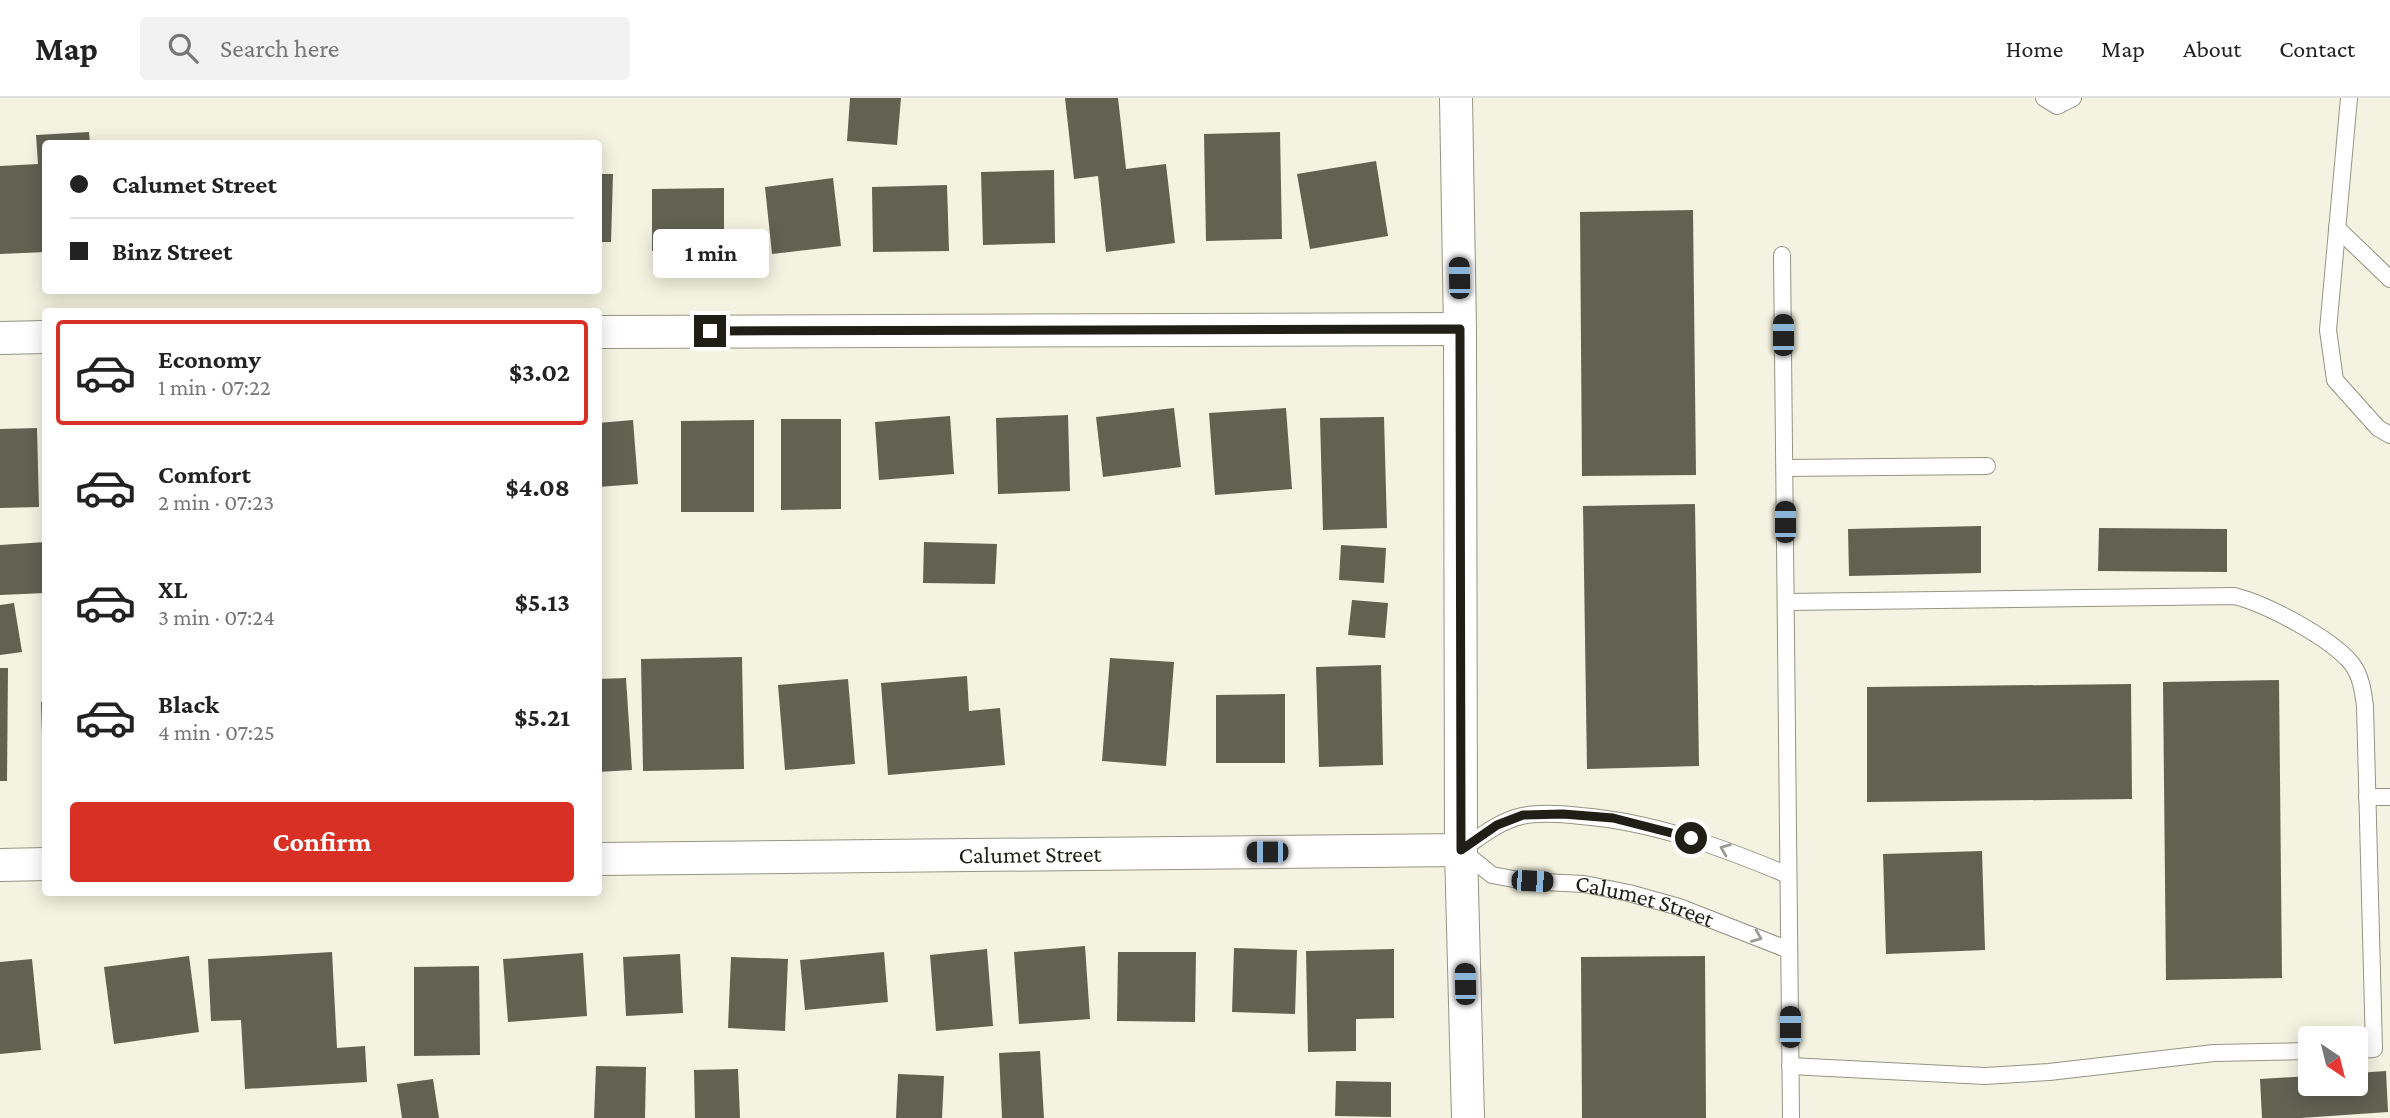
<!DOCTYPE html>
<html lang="en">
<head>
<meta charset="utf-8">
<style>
  body { margin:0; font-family:"Crimson Pro",serif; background:#f2f2f2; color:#222; height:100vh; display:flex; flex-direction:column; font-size:26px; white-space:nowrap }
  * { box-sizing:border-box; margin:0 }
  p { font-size:23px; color:#767676 }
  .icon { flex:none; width:38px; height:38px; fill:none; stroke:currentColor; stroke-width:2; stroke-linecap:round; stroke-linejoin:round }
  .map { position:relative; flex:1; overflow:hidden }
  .panel { position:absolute; left:42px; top:210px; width:560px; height:588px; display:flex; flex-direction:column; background:#fff; border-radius:7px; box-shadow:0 4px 18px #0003 }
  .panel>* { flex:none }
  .guide { position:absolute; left:42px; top:42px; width:560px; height:154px; border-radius:7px; box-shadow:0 4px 18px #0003; display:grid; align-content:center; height:154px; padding:0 28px; background:#fff }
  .needle { width:46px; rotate:145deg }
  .tools { position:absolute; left:2298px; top:928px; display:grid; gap:14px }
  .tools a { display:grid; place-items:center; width:70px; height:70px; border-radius:7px; background:#fff; box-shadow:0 4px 18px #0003; font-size:35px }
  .end { position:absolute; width:32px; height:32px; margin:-16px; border:9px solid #1f1f18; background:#fff; box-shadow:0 0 0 4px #fff }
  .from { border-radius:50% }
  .bubble { position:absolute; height:49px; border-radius:7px; background:#fff; box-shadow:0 4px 18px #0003; font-size:23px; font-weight:700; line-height:49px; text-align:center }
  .car { position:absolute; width:21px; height:42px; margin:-21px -10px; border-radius:9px; box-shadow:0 0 5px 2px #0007; background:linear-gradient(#222 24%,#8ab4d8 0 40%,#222 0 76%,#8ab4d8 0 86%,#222 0) }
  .guide b { display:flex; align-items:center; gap:24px; height:66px; font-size:26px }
  .guide b+b { border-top:2px solid #e0e0e0 }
  .guide i { width:18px; height:18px; background:#222 }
  ul { padding:12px 0 0; list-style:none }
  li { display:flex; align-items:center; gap:21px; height:105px; margin:0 14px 10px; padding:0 14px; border:4px solid transparent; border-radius:7px }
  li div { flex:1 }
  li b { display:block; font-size:26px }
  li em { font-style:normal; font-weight:700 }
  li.current { border-color:#d93025 }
  li>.icon { width:63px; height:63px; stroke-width:1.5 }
  .primary-button { display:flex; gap:14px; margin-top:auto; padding:14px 28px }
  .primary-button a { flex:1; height:80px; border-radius:7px; background:#d93025; color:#fff; font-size:28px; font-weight:700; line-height:80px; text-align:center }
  header { display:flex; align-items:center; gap:42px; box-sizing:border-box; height:98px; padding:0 35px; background:#fff; border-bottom:2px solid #e0e0e0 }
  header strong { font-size:33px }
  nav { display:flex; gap:38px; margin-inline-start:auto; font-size:24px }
  .search { width:490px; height:63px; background:#f2f2f2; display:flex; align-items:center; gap:18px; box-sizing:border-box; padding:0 24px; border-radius:7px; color:#767676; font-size:26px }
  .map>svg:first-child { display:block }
  .building { fill:#626253 }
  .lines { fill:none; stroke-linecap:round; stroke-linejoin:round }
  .service-casing { stroke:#959484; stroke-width:18 }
  .minor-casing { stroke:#959484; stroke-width:34 }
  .service { stroke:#fff; stroke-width:16 }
  .minor { stroke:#fff; stroke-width:32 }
  .oneway { stroke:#9a9a97 }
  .route { stroke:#1f1f18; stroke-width:9 }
  .labels { text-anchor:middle; stroke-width:7; stroke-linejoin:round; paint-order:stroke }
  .street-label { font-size:24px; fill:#1f1f18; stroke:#fff }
</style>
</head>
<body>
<header>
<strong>Map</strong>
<div class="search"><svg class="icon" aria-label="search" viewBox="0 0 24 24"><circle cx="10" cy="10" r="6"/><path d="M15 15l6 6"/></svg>Search here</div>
<nav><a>Home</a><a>Map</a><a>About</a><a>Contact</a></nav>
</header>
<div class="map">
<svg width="2390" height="1020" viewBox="0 0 2390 1020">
  <rect width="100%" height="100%" fill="#f4f3e1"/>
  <g class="building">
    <polygon points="850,0 901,0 897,47 847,43"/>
    <polygon points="1065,0 1118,0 1126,71 1166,66 1175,145 1106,154 1098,78 1074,81"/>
    <polygon points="89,34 90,46 46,46 46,154 0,156 0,68 38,66 36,37"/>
    <polygon points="1280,34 1282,141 1206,143 1204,36"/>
    <polygon points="1376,63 1388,138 1310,151 1297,76"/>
    <polygon points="1054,72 1055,145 983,147 981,74"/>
    <polygon points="598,76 613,76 611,144 598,144"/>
    <polygon points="833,80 841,148 772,156 765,89"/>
    <polygon points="947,87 949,153 873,154 872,89"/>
    <polygon points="724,90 724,152 652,153 652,91"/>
    <polygon points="1693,112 1696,377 1582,378 1580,114"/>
    <polygon points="1174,310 1181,369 1103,379 1096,319"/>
    <polygon points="1286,310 1292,391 1215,397 1209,315"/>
    <polygon points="1068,317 1070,393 998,396 996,320"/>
    <polygon points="950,318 954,376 879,382 875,324"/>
    <polygon points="1384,319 1387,430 1323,432 1320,320"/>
    <polygon points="781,321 841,321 841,411 781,412"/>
    <polygon points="633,322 638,386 598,389 598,325"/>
    <polygon points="754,322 754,414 681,414 681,323"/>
    <polygon points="37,330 39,409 0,410 0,331"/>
    <polygon points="1695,406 1699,668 1587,671 1583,408"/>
    <polygon points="1981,428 1981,475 1849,478 1848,431"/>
    <polygon points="2099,430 2227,431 2227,474 2098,473"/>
    <polygon points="46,444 46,495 0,497 0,447"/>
    <polygon points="924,444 997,446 995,486 923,485"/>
    <polygon points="1341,447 1386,450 1384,485 1339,482"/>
    <polygon points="1352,502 1388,505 1385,540 1348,537"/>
    <polygon points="14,505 22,554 0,557 0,507"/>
    <polygon points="742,559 744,671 643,673 641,561"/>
    <polygon points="1110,560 1174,564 1166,668 1102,663"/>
    <polygon points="1381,567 1383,667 1319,669 1316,569"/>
    <polygon points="0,570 8,570 7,683 0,683"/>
    <polygon points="967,578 969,613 1000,610 1005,667 888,677 881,585"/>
    <polygon points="626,580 632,672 598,674 598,581"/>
    <polygon points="848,581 855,666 785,672 778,587"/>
    <polygon points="2279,582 2282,880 2166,882 2163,584"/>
    <polygon points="2131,586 2132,701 1867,704 1867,589"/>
    <polygon points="1285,596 1285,665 1216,665 1216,597"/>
    <polygon points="41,604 46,604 46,671 43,671"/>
    <polygon points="1982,753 1985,852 1886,856 1883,756"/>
    <polygon points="1085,848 1090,921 1019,926 1014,854"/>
    <polygon points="1234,850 1297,852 1295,916 1232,914"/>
    <polygon points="987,851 993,928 936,933 930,857"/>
    <polygon points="1394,851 1394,920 1356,921 1356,953 1308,954 1306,853"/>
    <polygon points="332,854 337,950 365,948 367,984 245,991 241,922 211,923 208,861"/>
    <polygon points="884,854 888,904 805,912 800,862"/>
    <polygon points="1118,854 1196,854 1195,924 1117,923"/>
    <polygon points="583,855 587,918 508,924 503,861"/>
    <polygon points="680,856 683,915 626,918 623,859"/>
    <polygon points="189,858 199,934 114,946 104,869"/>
    <polygon points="1705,858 1706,1020 1582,1020 1581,859"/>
    <polygon points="731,859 788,861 785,933 728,930"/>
    <polygon points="32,861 41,952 0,956 0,864"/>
    <polygon points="479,868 480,957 414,958 414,869"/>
    <polygon points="1040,953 1044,1020 1002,1020 999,955"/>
    <polygon points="596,968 646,969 645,1020 594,1020"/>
    <polygon points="738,971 740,1020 695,1020 694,972"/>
    <polygon points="2386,973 2388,1014 2301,1020 2262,1020 2260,981 2310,978 2310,985 2356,985 2356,975"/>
    <polygon points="898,976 944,978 942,1020 896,1020"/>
    <polygon points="433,981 439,1020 402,1020 397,986"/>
    <polygon points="1336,983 1391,984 1391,1019 1335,1018"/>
  </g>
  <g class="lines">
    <g class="service-casing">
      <g id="service">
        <polyline points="2044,0 2057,8 2073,0"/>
        <polyline points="2349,0 2328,232 2335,282 2378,330 2390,337"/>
        <polyline points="2337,130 2390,181"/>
        <polyline points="1782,157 1791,1020"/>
        <polyline points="1785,370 1987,368"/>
        <path d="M1786 504 2234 498C2267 506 2331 540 2352 566 2361 578 2363 593 2365 608L2374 951 2356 952"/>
        <polyline points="2367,699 2390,699"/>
        <path id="s1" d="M1788 777C1721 749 1654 724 1581 718 1563 716 1540 714 1522 718 1499 723 1480 739 1461 752L1492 777 1524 783 1584 786 1629 795 1679 809 1789 852"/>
        <polyline points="1790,968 1985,978 2049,974 2214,955 2310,953"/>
      </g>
    </g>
    <g class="minor-casing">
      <g id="minor">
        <polyline points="1456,0 1460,231 1461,752 1468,1020"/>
        <polyline points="598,234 1460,231"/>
        <polyline points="0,240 46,239"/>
        <path id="s2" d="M598 761 1461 752"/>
        <polyline points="0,767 46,766"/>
      </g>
    </g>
    <use href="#service" class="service"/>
    <use href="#minor" class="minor"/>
  </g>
  <defs><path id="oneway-chevron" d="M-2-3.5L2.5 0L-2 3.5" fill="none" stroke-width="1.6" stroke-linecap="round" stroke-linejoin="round" transform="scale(1.75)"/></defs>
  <g class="oneway">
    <use href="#oneway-chevron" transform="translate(1725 751) rotate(-158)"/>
    <use href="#oneway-chevron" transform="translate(1757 839) rotate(22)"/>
  </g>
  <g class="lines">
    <polyline class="route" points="710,233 1460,231 1461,752 1497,727 1523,717 1563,716 1613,720 1691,740"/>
  </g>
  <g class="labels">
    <g class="street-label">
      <text dy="8" stroke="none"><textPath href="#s2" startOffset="432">Calumet Street</textPath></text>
      <text dy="8" stroke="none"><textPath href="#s1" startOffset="541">Calumet Street</textPath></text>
    </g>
  </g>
</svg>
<div class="tools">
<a><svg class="needle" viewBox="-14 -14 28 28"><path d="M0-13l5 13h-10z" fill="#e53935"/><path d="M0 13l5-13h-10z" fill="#767676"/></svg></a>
</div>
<i class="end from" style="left:1691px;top:740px"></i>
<i class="end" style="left:710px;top:233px"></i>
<div class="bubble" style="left:653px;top:131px;width:116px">1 min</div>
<i class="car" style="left:1459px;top:180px;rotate:359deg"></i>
<i class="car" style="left:1783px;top:237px;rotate:0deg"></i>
<i class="car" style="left:1785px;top:424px;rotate:0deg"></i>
<i class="car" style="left:1267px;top:754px;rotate:270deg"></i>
<i class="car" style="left:1532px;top:783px;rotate:93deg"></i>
<i class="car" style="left:1465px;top:886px;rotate:359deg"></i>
<i class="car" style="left:1790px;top:929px;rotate:0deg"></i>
<div class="guide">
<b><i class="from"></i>Calumet Street</b>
<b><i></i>Binz Street</b>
</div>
<section class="panel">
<ul>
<li class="current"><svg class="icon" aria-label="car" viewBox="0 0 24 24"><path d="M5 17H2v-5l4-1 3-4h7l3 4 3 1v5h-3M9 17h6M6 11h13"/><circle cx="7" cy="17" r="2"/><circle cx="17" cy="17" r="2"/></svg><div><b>Economy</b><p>1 min · 07:22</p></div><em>$3.02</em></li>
<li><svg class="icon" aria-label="car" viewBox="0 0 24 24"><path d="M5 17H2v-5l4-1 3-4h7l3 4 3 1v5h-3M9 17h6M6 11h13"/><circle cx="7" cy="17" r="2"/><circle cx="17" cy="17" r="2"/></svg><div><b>Comfort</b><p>2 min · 07:23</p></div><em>$4.08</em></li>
<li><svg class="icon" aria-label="car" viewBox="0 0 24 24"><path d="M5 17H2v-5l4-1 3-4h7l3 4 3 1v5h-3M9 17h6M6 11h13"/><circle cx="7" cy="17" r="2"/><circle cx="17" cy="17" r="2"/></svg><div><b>XL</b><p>3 min · 07:24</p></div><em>$5.13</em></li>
<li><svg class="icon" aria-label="car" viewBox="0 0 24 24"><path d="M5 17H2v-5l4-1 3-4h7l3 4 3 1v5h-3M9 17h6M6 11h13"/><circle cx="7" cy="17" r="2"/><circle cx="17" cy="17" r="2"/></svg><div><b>Black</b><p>4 min · 07:25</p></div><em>$5.21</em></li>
</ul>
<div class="primary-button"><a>Confirm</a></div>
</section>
</div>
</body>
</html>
